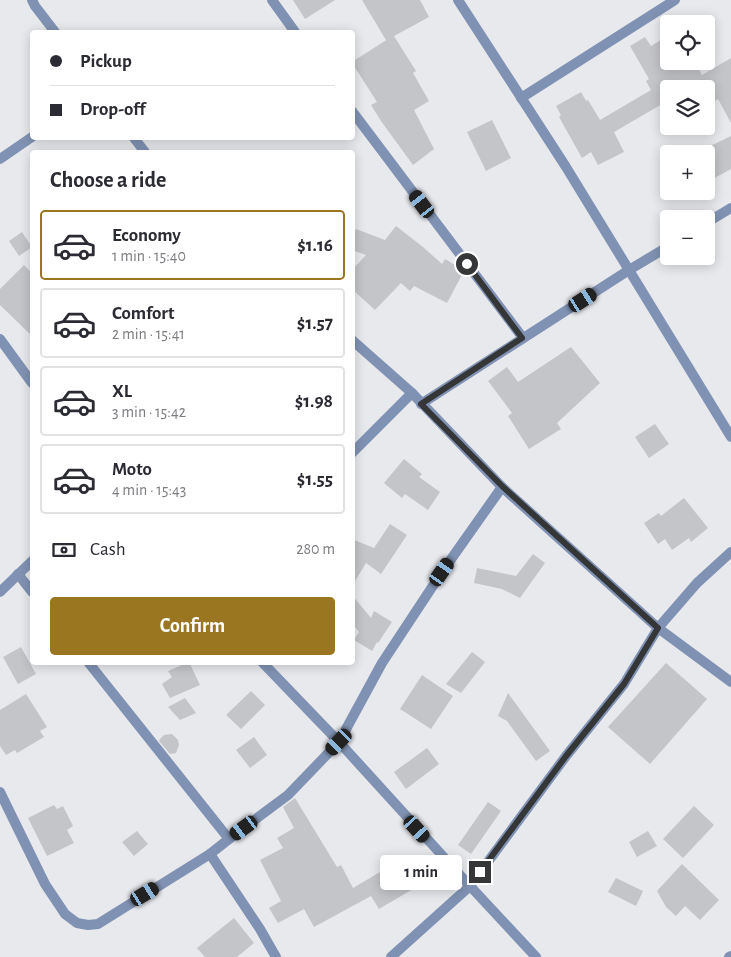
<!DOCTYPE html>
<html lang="en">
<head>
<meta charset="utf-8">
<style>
  body { margin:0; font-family:"Alegreya Sans",sans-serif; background:#f2f2f3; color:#2b2b33; height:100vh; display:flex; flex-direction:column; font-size:19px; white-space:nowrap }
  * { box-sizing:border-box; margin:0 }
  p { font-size:16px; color:#7c7c81 }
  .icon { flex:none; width:28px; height:28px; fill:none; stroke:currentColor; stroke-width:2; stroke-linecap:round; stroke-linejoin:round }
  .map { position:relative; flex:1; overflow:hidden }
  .panel { position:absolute; left:30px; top:150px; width:325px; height:515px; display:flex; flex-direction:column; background:#fff; border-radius:5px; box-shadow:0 2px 12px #0003 }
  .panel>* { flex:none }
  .guide { position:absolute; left:30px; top:30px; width:325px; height:110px; border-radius:5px; box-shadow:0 2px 12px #0003; display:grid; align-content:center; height:110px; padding:0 20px; background:#fff }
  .fabs { position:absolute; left:660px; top:15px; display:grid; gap:10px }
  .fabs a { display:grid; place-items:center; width:55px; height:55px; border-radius:5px; background:#fff; box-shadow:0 2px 12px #0003; font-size:25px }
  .end { position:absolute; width:22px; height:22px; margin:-11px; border:6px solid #353637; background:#fff; box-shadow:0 0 0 2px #fff }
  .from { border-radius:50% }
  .bubble { position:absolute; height:35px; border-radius:5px; background:#fff; box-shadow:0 2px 12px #0003; font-size:16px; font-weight:700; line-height:35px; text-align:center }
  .car { position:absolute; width:15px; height:30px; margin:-15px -8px; border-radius:6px; box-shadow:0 0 4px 1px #0007; background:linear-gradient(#222 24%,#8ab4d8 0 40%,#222 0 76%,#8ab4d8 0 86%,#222 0) }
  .guide b { display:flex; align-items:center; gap:18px; height:48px; font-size:19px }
  .guide b+b { border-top:1px solid #e1e1e2 }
  .guide i { width:12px; height:12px; background:#2b2b33 }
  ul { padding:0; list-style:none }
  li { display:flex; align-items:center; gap:15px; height:70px; margin:0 10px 8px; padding:0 10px; border:2px solid #e1e1e2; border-radius:5px }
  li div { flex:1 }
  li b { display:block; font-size:19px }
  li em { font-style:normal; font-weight:700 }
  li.selected { border-color:#9b7621 }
  li>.icon { width:45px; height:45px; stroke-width:1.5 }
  h2 { padding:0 20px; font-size:22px; line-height:60px }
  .pay { display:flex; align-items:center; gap:12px; height:55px; padding:0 20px; font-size:19px }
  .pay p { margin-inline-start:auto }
  .cta { display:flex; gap:10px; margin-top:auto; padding:10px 20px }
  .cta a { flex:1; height:58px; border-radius:5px; background:#9b7621; color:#fff; font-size:20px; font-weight:700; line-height:58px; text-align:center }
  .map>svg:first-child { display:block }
  .building { fill:#c4c5c9 }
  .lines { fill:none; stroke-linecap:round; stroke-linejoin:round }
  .street { stroke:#8092b3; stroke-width:10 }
  .route { stroke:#353637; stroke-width:6 }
</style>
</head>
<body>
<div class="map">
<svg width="731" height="957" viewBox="0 0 731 957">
  <rect width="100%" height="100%" fill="#e8e9ed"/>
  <g class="building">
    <polygon points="293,0 335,0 305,19"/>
    <polygon points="362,0 420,0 429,17 394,36 416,71 413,73 429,101 414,110 434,149 413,165 381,121 371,105 377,102 352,63 352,62 388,39 386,40"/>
    <polygon points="669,35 669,61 695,61 702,75 731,58 731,123 718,99 706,106 706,89 669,89 669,100 614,132 624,152 598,165 591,152 582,158 559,117 561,115 556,106 581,92 586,101 588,100 600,120 651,90 646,81 649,79 630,46 645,37 651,46"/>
    <polygon points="492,120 511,158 486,171 467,132"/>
    <polygon points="731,136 731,169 711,180 706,171 706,148"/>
    <polygon points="396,226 423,247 442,264 445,259 462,269 464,271 447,303 414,286 410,291 401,283 375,310 352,289 352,270 366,255 352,250 352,237 356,229 385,240"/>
    <polygon points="22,232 32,247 19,256 9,241"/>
    <polygon points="24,265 32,273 32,336 0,305 0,289"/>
    <polygon points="571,347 600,383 557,423 561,429 529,449 508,416 512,413 488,381 507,367 518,382"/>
    <polygon points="655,424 669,444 649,458 635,437"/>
    <polygon points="404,459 422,474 419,477 440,492 428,510 405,494 402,498 384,483"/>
    <polygon points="684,498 708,528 691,542 689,538 672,550 665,539 658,544 644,523 659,513 661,516"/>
    <polygon points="390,524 407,535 381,574 366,563 352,586 352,539 374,548"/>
    <polygon points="533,554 545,563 520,598 502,589 474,583 477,568 516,576"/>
    <polygon points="352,595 371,618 374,611 392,622 378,643 377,642 372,651 354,640 359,632 352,623"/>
    <polygon points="21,647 36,674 18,684 3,657"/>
    <polygon points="472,652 485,662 461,693 446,684"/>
    <polygon points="189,662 200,685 170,698 162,684 172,677 168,671"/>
    <polygon points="666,663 707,699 650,764 608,727"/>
    <polygon points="422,675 453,696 431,729 400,709"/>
    <polygon points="251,691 265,705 241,729 226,715"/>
    <polygon points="508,693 550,751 536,761 507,721 498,716"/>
    <polygon points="26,694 47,727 40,731 44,737 17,753 15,750 6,755 0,746 0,710"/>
    <polygon points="185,698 196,713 180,720 168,707"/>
    <polygon points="172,734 178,740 179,745 176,753 170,754 159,741 160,739 164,735"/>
    <polygon points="254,737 267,755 250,768 236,750"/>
    <polygon points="427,748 439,764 406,789 394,772"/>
    <polygon points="295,798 337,867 341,865 353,888 397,862 413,889 379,909 371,896 314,927 304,909 278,923 269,908 281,901 260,860 283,848 277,838 294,828 283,807"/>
    <polygon points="488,802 501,811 471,854 458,845"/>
    <polygon points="54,805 57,809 63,806 73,826 67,830 74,843 47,856 28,818"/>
    <polygon points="694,806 714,825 683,858 663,839"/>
    <polygon points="137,831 148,844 134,856 122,842"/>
    <polygon points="648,831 657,846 637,857 629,842"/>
    <polygon points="682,864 719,900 700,920 685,906 676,916 666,907 657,891"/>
    <polygon points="616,878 643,891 636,906 608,892"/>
    <polygon points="234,918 254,943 237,957 205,957 197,948"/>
  </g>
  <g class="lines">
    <g class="street">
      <polyline points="32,0 35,6 55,32"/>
      <polyline points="272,0 295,32"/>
      <polyline points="458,0 566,167 731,437"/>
      <polyline points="521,98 675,0"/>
      <polyline points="352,111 523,338"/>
      <polyline points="134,138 145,152"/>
      <polyline points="0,159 32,137"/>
      <polyline points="706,223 731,208"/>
      <polyline points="0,339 32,383"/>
      <polyline points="352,340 412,393 502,487 658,628 731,682"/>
      <polyline points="421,404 629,270 669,246"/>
      <polyline points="352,453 412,393"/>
      <polyline points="18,574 32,592"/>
      <polyline points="0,592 32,561"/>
      <polyline points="88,662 229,839"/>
      <polyline points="262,662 339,742 470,886 536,957"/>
      <polyline points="0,792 45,884 65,914 77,923 88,925 98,924 210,854 229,839 288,795 339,742 382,663 442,572 502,487"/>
      <polyline points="210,854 260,929 276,957"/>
      <polyline points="391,957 470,886 566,756 624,684 658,628 697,583 731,552"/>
      <polyline points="729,957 731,956"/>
    </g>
  </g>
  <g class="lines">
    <polyline class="route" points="467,264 522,338 421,404 502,486 658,628 624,684 566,756 480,872"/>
  </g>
</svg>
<div class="fabs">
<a><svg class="icon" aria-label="locate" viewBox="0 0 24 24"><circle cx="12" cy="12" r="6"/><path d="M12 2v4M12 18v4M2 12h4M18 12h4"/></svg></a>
<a><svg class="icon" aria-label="layers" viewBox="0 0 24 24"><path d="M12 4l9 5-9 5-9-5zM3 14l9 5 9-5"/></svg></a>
<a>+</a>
<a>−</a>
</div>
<i class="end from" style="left:467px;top:264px"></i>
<i class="end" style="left:480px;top:872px"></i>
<div class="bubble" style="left:380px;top:855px;width:82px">1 min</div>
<i class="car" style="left:422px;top:204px;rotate:323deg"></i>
<i class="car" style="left:583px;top:300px;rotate:57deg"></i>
<i class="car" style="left:442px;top:572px;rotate:35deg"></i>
<i class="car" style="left:339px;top:742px;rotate:224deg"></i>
<i class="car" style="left:244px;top:828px;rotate:234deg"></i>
<i class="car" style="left:417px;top:829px;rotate:138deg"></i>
<i class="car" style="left:145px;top:894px;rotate:59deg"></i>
<div class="guide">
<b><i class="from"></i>Pickup</b>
<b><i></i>Drop-off</b>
</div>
<section class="panel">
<h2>Choose a ride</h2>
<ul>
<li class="selected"><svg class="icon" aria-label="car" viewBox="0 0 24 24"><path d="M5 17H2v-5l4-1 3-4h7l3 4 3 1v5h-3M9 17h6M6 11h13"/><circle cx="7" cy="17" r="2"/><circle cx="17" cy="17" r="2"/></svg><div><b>Economy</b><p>1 min · 15:40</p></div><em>$1.16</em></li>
<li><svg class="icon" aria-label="car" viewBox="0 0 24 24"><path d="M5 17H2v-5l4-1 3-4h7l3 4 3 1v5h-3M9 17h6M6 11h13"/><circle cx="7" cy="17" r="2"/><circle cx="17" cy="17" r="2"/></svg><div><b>Comfort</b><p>2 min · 15:41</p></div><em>$1.57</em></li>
<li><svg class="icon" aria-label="car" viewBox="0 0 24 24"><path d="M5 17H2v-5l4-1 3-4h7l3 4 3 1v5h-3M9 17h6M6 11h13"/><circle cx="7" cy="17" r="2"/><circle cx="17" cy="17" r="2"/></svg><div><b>XL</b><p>3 min · 15:42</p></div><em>$1.98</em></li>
<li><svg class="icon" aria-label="car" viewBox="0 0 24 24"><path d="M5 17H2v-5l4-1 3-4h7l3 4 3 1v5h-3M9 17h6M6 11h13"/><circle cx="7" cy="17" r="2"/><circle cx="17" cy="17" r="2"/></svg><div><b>Moto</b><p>4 min · 15:43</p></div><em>$1.55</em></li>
</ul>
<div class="pay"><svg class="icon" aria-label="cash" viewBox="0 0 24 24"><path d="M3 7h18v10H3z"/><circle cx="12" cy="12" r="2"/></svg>Cash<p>280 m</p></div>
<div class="cta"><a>Confirm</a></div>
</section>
</div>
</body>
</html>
